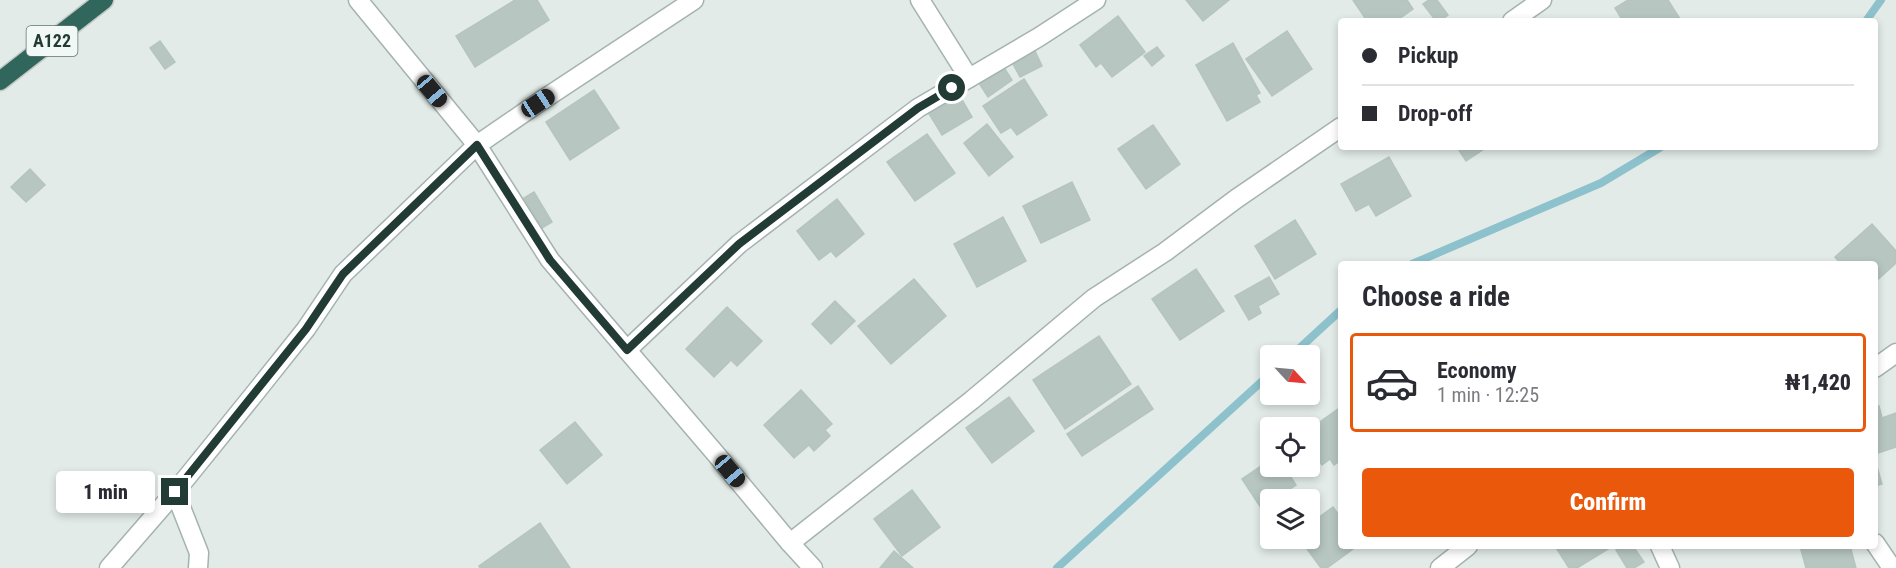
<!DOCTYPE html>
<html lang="en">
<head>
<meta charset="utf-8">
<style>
  body { margin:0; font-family:"Roboto Condensed",sans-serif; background:#f7f7f7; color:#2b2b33; height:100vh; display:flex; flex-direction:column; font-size:22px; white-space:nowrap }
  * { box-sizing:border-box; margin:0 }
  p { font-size:20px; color:#7c7c81 }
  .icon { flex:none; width:33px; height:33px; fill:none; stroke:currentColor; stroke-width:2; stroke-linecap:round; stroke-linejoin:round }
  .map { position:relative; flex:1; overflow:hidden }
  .panel { position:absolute; left:1338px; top:261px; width:540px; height:288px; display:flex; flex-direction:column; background:#fff; border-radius:6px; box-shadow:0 3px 9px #0003 }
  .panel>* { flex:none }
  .hud { position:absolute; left:1338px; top:18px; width:540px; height:132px; border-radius:6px; box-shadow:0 3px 9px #0003; display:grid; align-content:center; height:132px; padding:0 24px; background:#fff }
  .needle { width:39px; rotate:116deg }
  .fabs { position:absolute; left:1260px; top:345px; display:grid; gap:12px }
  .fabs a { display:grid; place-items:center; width:60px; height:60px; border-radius:6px; background:#fff; box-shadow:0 3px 9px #0003; font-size:30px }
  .end { position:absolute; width:27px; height:27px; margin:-14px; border:8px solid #233b35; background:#fff; box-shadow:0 0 0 3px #fff }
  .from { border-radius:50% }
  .bubble { position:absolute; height:42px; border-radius:6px; background:#fff; box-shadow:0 3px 9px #0003; font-size:20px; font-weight:800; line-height:42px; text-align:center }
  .car { position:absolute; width:18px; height:36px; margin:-18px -9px; border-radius:8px; box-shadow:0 0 4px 2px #0007; background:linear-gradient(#222 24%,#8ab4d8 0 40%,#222 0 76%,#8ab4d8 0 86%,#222 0) }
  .hud b { display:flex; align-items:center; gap:21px; height:57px; font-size:22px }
  .hud b+b { border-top:2px solid #e1e1e2 }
  .hud i { width:15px; height:15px; background:#2b2b33 }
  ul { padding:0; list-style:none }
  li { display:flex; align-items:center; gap:18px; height:99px; margin:0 12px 9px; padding:0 12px; border:3px solid transparent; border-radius:6px }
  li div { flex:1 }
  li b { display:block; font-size:22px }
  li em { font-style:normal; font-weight:800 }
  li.selected { border-color:#ea580c }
  li>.icon { width:54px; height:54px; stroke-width:1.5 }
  h2 { padding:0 24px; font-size:27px; line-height:72px }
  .action { display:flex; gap:12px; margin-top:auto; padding:12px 24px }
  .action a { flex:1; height:69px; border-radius:6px; background:#ea580c; color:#fff; font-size:24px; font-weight:800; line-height:69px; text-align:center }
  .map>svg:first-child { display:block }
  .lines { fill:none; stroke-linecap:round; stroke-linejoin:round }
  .stream { stroke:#8dc2cd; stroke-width:8 }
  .building { fill:#b7c6c0; stroke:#b5c5be; stroke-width:1.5 }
  .street-casing { stroke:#a5b3ae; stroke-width:21 }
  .highway-casing { stroke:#c1c8c6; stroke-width:21 }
  .street { stroke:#fff; stroke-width:18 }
  .highway { stroke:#30665c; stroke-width:18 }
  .route { stroke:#233b35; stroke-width:8 }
  .labels { text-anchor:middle; stroke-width:5; stroke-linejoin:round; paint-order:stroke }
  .shield { fill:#f2f8f5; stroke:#61746f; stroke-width:1.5 }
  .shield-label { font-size:18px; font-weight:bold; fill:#233b35 }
</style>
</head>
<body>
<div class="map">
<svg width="1896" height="568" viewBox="0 0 1896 568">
  <rect width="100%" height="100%" fill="#e2ebe7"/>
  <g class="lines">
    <g class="stream">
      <polyline points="1866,21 1881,0"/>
      <polyline points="1412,264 1601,183 1661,147"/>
      <polyline points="1291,356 1341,310"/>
      <polyline points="1057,568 1270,374"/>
    </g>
  </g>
  <g class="building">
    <polygon points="515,0 537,0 549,20 475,67 456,36"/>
    <polygon points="1186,0 1229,0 1203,21"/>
    <polygon points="1353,0 1407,0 1413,9 1396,21 1367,21"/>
    <polygon points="1429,0 1437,0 1448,15 1440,21 1436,21 1423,4"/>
    <polygon points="1628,0 1668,0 1680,19 1676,21 1623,21 1615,8"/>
    <polygon points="1118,16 1145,52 1112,77 1101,63 1096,67 1080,45"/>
    <polygon points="1287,31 1312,69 1272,96 1246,59"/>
    <polygon points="160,41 175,62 165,69 150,48"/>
    <polygon points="1233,43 1260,93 1256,95 1260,102 1227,121 1196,65"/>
    <polygon points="1157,47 1164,56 1152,66 1144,56"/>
    <polygon points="1035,51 1042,66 1020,77 1012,62"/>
    <polygon points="1001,63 1012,80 988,97 977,80"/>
    <polygon points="1024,79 1047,115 1017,135 1011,127 1001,133 983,106"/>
    <polygon points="594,90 619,128 570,160 546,122"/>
    <polygon points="958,93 972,117 942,135 928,112"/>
    <polygon points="987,124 1013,157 989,176 964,143"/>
    <polygon points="1153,125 1180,164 1146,189 1118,149"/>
    <polygon points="927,134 955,173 915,201 887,162"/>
    <polygon points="1457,147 1487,147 1466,161"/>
    <polygon points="1389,157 1411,196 1376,216 1369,204 1356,211 1341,184"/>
    <polygon points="30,169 45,185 26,202 11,187"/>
    <polygon points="1072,182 1090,220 1041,243 1023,206"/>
    <polygon points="534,192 552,222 542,228 524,198"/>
    <polygon points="837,199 864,234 836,257 831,251 819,260 797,231"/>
    <polygon points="1003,217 1026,261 977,287 954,244"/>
    <polygon points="1295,220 1316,254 1275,279 1255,246"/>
    <polygon points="1872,224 1896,251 1896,263 1875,282 1875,264 1841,264 1835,257"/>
    <polygon points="1196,269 1224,311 1180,340 1152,299"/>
    <polygon points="1269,277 1279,294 1258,306 1261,313 1249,320 1235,296"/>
    <polygon points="914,279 946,316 891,364 858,326"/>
    <polygon points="835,301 855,321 831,344 812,324"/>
    <polygon points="727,307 762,341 737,366 731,360 714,377 686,349"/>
    <polygon points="1099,336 1131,384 1065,429 1033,380"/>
    <polygon points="1138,386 1153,409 1082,456 1067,434"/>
    <polygon points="801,390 832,424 825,430 830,436 814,451 809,445 794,458 764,425"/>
    <polygon points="1009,397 1034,431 992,463 966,428"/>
    <polygon points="1879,406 1882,418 1896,413 1896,447 1875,454 1875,408"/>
    <polygon points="1341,407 1341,460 1334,465 1330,459 1322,465 1310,448 1318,442 1310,429"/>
    <polygon points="575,422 602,455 567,484 540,450"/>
    <polygon points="1270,460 1270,466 1284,466 1296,485 1274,500 1270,500 1270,502 1261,508 1242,479"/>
    <polygon points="1875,460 1882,484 1875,486"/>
    <polygon points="912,490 940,527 902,556 874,519"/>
    <polygon points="1333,507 1341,518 1341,546 1357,546 1327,568 1321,568 1299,538 1310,538 1310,524"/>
    <polygon points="540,523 570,568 480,568 479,566"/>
    <polygon points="1555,546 1613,546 1577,568 1569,568"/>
    <polygon points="1622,546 1633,546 1644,562 1634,568 1627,568 1616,550"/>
    <polygon points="1800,546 1850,546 1856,568 1806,568"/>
    <polygon points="894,551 913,568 880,568"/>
  </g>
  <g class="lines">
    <g class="street-casing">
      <g id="street">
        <polyline points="358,0 477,145 550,260 715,453 790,543 813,568"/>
        <polyline points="920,0 969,78"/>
        <polyline points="1512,21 1542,0"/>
        <polyline points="627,350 739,244 918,108 1039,37 1096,0"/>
        <polyline points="1875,368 1896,353"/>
        <polyline points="175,492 199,553 198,568"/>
        <polyline points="790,543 972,400 1094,298 1165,252 1236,199 1341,127"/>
        <polyline points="1875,543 1892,568"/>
        <polyline points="1660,546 1670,568"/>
        <polyline points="109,568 175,492 255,393 306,329 343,274 477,145 538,103 694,0"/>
        <polyline points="1440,568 1468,546"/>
      </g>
    </g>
    <g class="highway-casing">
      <polyline id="highway" points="0,81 104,0"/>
    </g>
    <use href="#street" class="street"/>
    <use href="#highway" class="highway"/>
  </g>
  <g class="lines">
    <polyline class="route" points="175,492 306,329 343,274 477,145 550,260 627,350 739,244 918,108 952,88"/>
  </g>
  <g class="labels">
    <rect class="shield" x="26.5" y="26" width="51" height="30" rx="4.5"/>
    <g class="shield-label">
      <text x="52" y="47">A122</text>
    </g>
  </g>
</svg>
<div class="fabs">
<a><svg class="needle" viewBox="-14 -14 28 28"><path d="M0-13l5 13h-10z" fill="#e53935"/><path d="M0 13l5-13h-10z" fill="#7c7c81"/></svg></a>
<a><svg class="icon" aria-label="locate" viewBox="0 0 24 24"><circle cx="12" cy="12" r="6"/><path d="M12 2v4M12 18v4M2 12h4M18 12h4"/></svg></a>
<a><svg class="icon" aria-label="layers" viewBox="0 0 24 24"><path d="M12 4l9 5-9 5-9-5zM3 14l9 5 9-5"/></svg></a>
</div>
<i class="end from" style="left:952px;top:88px"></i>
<i class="end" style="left:175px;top:492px"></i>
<div class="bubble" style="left:56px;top:471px;width:99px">1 min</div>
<i class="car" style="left:432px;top:91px;rotate:140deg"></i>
<i class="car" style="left:538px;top:103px;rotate:57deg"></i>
<i class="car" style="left:730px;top:471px;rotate:140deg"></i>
<div class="hud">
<b><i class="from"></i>Pickup</b>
<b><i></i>Drop-off</b>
</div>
<section class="panel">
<h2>Choose a ride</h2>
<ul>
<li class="selected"><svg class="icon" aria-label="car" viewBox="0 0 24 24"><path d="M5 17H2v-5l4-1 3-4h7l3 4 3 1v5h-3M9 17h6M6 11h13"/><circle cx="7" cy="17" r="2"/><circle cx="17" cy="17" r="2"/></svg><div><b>Economy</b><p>1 min · 12:25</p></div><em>₦1,420</em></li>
</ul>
<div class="action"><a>Confirm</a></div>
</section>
</div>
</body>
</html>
